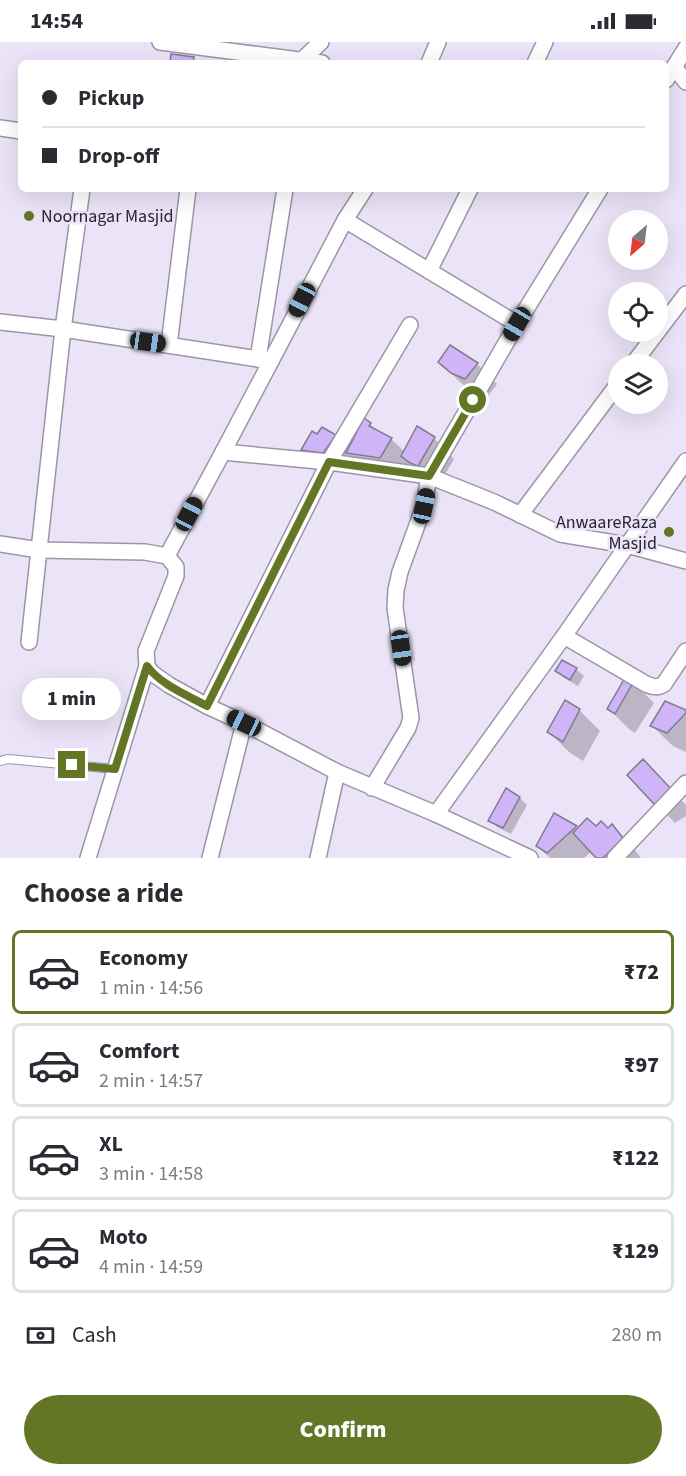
<!DOCTYPE html>
<html lang="en">
<head>
<meta charset="utf-8">
<style>
  body { margin:0; font-family:"Source Sans 3",sans-serif; background:#f2f2f3; color:#2b2b33; height:100vh; display:flex; flex-direction:column; font-size:22px; white-space:nowrap }
  * { box-sizing:border-box; margin:0 }
  p { font-size:20px; color:#7c7c81 }
  .icon { flex:none; width:33px; height:33px; fill:none; stroke:currentColor; stroke-width:2; stroke-linecap:round; stroke-linejoin:round }
  .map { position:relative; height:816px; overflow:hidden }
  .details { display:flex; flex-direction:column; background:#fff; flex:1 }
  .details>* { flex:none }
  .guide { position:absolute; left:18px; top:18px; width:651px; height:132px; border-radius:9px; box-shadow:0 6px 24px #0002; display:grid; align-content:center; height:132px; padding:0 24px; background:#fff }
  .needle { width:39px; rotate:208deg }
  .tools { position:absolute; left:608px; top:168px; display:grid; gap:12px }
  .tools a { display:grid; place-items:center; width:60px; height:60px; border-radius:50%; background:#fff; box-shadow:0 6px 24px #0002; font-size:30px }
  .end { position:absolute; width:27px; height:27px; margin:-14px; border:8px solid #627626; background:#fff; box-shadow:0 0 0 3px #fff }
  .from { border-radius:50% }
  .bubble { position:absolute; height:42px; border-radius:21px; background:#fff; box-shadow:0 6px 24px #0002; font-size:20px; font-weight:800; line-height:42px; text-align:center }
  .car { position:absolute; width:18px; height:36px; margin:-18px -9px; border-radius:8px; box-shadow:0 0 4px 2px #0007; background:linear-gradient(#222 24%,#8ab4d8 0 40%,#222 0 76%,#8ab4d8 0 86%,#222 0) }
  .guide b { display:flex; align-items:center; gap:21px; height:57px; font-size:22px }
  .guide b+b { border-top:2px solid #e1e1e2 }
  .guide i { width:15px; height:15px; background:#2b2b33 }
  ul { padding:0; list-style:none }
  li { display:flex; align-items:center; gap:18px; height:84px; margin:0 12px 9px; padding:0 12px; border:3px solid #e1e1e2; border-radius:9px }
  li div { flex:1 }
  li b { display:block; font-size:22px }
  li em { font-style:normal; font-weight:800 }
  li.current { border-color:#627626 }
  li>.icon { width:54px; height:54px; stroke-width:1.5 }
  h2 { padding:0 24px; font-size:27px; line-height:72px }
  .pay { display:flex; align-items:center; gap:15px; height:66px; padding:0 24px; font-size:22px }
  .pay p { margin-inline-start:auto }
  .action { display:flex; gap:12px; margin-top:auto; padding:12px 24px }
  .action a { flex:1; height:69px; border-radius:36px; background:#627626; color:#fff; font-size:24px; font-weight:800; line-height:69px; text-align:center }
  .status { display:flex; justify-content:space-between; align-items:center; height:42px; padding:0 30px; background:#fff; direction:ltr }
  .status svg { height:16px; fill:currentColor }
  .map>svg:first-child { display:block }
  .shadow { fill:#0003 }
  .building { fill:#cfb5f7; stroke:#817b8d; stroke-width:1.5 }
  .lines { fill:none; stroke-linecap:round; stroke-linejoin:round }
  .service-casing { stroke:#9c95a7; stroke-width:10 }
  .minor-casing { stroke:#9c95a7; stroke-width:18 }
  .service { stroke:#fff; stroke-width:8 }
  .minor { stroke:#fff; stroke-width:15 }
  .route { stroke:#627626; stroke-width:8 }
  .poi-dot { fill:#627626; stroke:#ebe3f7; stroke-width:2 }
  .labels { text-anchor:middle; stroke-width:5; stroke-linejoin:round; paint-order:stroke }
  .poi-label { font-size:18px; fill:#2a272f; stroke:#ebe3f7; text-anchor:start }
</style>
</head>
<body>
<div class="status"><b>14:54</b><svg viewBox="0 0 49 12"><path d="M0 12V9h3v3zM5 12V6h3v6zM10 12V3h3v9zM15 12V0h3v12zM26 1h20v11H26zM47 4h2v5h-2z"/></svg></div>
<div class="map">
<svg width="686" height="816" viewBox="0 0 686 816">
  <rect width="100%" height="100%" fill="#ebe3f7"/>
  <g class="shadow">
    <polygon points="451,305 477,322 497,342 486,357 473,351 460,340 440,320"/>
    <polygon points="370,382 377,390 391,397 405,410 434,396 454,417 439,443 423,434 410,420 401,436 353,417 344,431 323,428 303,408 318,394 335,394 349,408"/>
    <polygon points="562,620 576,627 584,634 578,644 564,636 557,629"/>
    <polygon points="633,640 654,661 635,691 630,688 609,667"/>
    <polygon points="566,660 579,668 600,689 583,719 569,710 549,690"/>
    <polygon points="686,670 686,710 673,704 652,684"/>
    <polygon points="643,719 686,763 686,774 675,781 655,760"/>
    <polygon points="507,749 520,756 527,763 511,792 497,785 490,778"/>
    <polygon points="555,773 578,788 596,786 608,788 612,784 632,804 641,816 598,816 592,809 584,816 550,816 538,804"/>
  </g>
  <g class="building">
    <polygon points="171,12 194,15 193,21 170,21"/>
    <polygon points="450,303 478,321 465,337 451,331 438,320"/>
    <polygon points="364,376 371,381 369,384 392,396 380,416 346,411"/>
    <polygon points="417,384 435,395 418,424 410,421 401,414"/>
    <polygon points="322,385 336,393 323,411 301,408 312,389 317,392"/>
    <polygon points="562,618 577,626 570,638 555,629"/>
    <polygon points="626,634 634,639 615,672 607,667"/>
    <polygon points="565,658 580,667 563,700 547,690"/>
    <polygon points="665,659 686,668 686,671 667,691 650,684"/>
    <polygon points="643,717 673,749 654,762 627,733"/>
    <polygon points="506,746 520,755 503,786 488,779"/>
    <polygon points="554,771 577,784 547,811 536,804"/>
    <polygon points="587,776 596,784 601,779 608,786 612,782 623,796 603,816 596,816 573,791"/>
  </g>
  <g class="lines">
    <g class="service-casing">
      <polyline id="service" points="0,719 8,717 115,727"/>
    </g>
    <g class="minor-casing">
      <g id="minor">
        <polyline points="160,0 322,21"/>
        <polyline points="299,21 321,0"/>
        <polyline points="429,21 438,0"/>
        <polyline points="535,21 545,0"/>
        <polyline points="674,25 686,40"/>
        <polyline points="666,38 686,6"/>
        <polyline points="0,86 21,89"/>
        <polyline points="345,178 517,282"/>
        <polyline points="429,229 470,147"/>
        <polyline points="0,280 63,287 271,319 223,410 329,420 429,434 494,460 560,492 627,503 686,519"/>
        <polyline points="169,303 188,147"/>
        <polyline points="258,317 285,147"/>
        <polyline points="271,319 345,178 365,147"/>
        <polyline points="633,322 686,252"/>
        <polyline points="520,473 618,342"/>
        <polyline points="0,502 39,508 145,510 167,514 176,525 176,534 146,609 147,624 152,631 169,643 207,664 244,681 337,730 436,772 530,816"/>
        <polyline points="167,514 223,410"/>
        <path d="M564 594 646 642C653 645 658 646 664 642L686 609"/>
        <polyline points="29,600 63,287 82,147"/>
        <polyline points="207,664 329,420 410,283"/>
        <polyline points="372,746 408,686 411,676 395,566 396,548 400,530 424,464 429,434 517,282 600,147"/>
        <polyline points="436,772 564,594 686,419"/>
        <polyline points="88,816 147,624"/>
        <polyline points="210,816 244,681"/>
        <polyline points="318,816 337,730"/>
        <polyline points="615,816 686,741"/>
      </g>
    </g>
    <use href="#service" class="service"/>
    <use href="#minor" class="minor"/>
  </g>
  <g class="lines">
    <path class="route" d="M72 723 115 727 147 624C161 643 187 653 207 664L329 420 429 434 473 358"/>
  </g>
  <g class="poi-dot">
    <circle cx="29" cy="174" r="6"/>
    <circle cx="669" cy="490" r="6"/>
  </g>
  <g class="labels">
    <g class="poi-label">
      <text x="41" y="180">Noornagar Masjid</text>
      <text x="657" y="486" text-anchor="end">AnwaareRaza<tspan x="657" dy="21">Masjid</tspan></text>
    </g>
  </g>
</svg>
<div class="tools">
<a><svg class="needle" viewBox="-14 -14 28 28"><path d="M0-13l5 13h-10z" fill="#e53935"/><path d="M0 13l5-13h-10z" fill="#7c7c81"/></svg></a>
<a><svg class="icon" aria-label="locate" viewBox="0 0 24 24"><circle cx="12" cy="12" r="6"/><path d="M12 2v4M12 18v4M2 12h4M18 12h4"/></svg></a>
<a><svg class="icon" aria-label="layers" viewBox="0 0 24 24"><path d="M12 4l9 5-9 5-9-5zM3 14l9 5 9-5"/></svg></a>
</div>
<i class="end from" style="left:473px;top:358px"></i>
<i class="end" style="left:72px;top:723px"></i>
<div class="bubble" style="left:22px;top:636px;width:99px">1 min</div>
<i class="car" style="left:302px;top:258px;rotate:208deg"></i>
<i class="car" style="left:517px;top:282px;rotate:210deg"></i>
<i class="car" style="left:148px;top:300px;rotate:98deg"></i>
<i class="car" style="left:424px;top:464px;rotate:12deg"></i>
<i class="car" style="left:189px;top:472px;rotate:28deg"></i>
<i class="car" style="left:401px;top:606px;rotate:172deg"></i>
<i class="car" style="left:244px;top:681px;rotate:295deg"></i>
<div class="guide">
<b><i class="from"></i>Pickup</b>
<b><i></i>Drop-off</b>
</div>
</div>
<section class="details">
<h2>Choose a ride</h2>
<ul>
<li class="current"><svg class="icon" aria-label="car" viewBox="0 0 24 24"><path d="M5 17H2v-5l4-1 3-4h7l3 4 3 1v5h-3M9 17h6M6 11h13"/><circle cx="7" cy="17" r="2"/><circle cx="17" cy="17" r="2"/></svg><div><b>Economy</b><p>1 min · 14:56</p></div><em>₹72</em></li>
<li><svg class="icon" aria-label="car" viewBox="0 0 24 24"><path d="M5 17H2v-5l4-1 3-4h7l3 4 3 1v5h-3M9 17h6M6 11h13"/><circle cx="7" cy="17" r="2"/><circle cx="17" cy="17" r="2"/></svg><div><b>Comfort</b><p>2 min · 14:57</p></div><em>₹97</em></li>
<li><svg class="icon" aria-label="car" viewBox="0 0 24 24"><path d="M5 17H2v-5l4-1 3-4h7l3 4 3 1v5h-3M9 17h6M6 11h13"/><circle cx="7" cy="17" r="2"/><circle cx="17" cy="17" r="2"/></svg><div><b>XL</b><p>3 min · 14:58</p></div><em>₹122</em></li>
<li><svg class="icon" aria-label="car" viewBox="0 0 24 24"><path d="M5 17H2v-5l4-1 3-4h7l3 4 3 1v5h-3M9 17h6M6 11h13"/><circle cx="7" cy="17" r="2"/><circle cx="17" cy="17" r="2"/></svg><div><b>Moto</b><p>4 min · 14:59</p></div><em>₹129</em></li>
</ul>
<div class="pay"><svg class="icon" aria-label="cash" viewBox="0 0 24 24"><path d="M3 7h18v10H3z"/><circle cx="12" cy="12" r="2"/></svg>Cash<p>280 m</p></div>
<div class="action"><a>Confirm</a></div>
</section>
</body>
</html>
